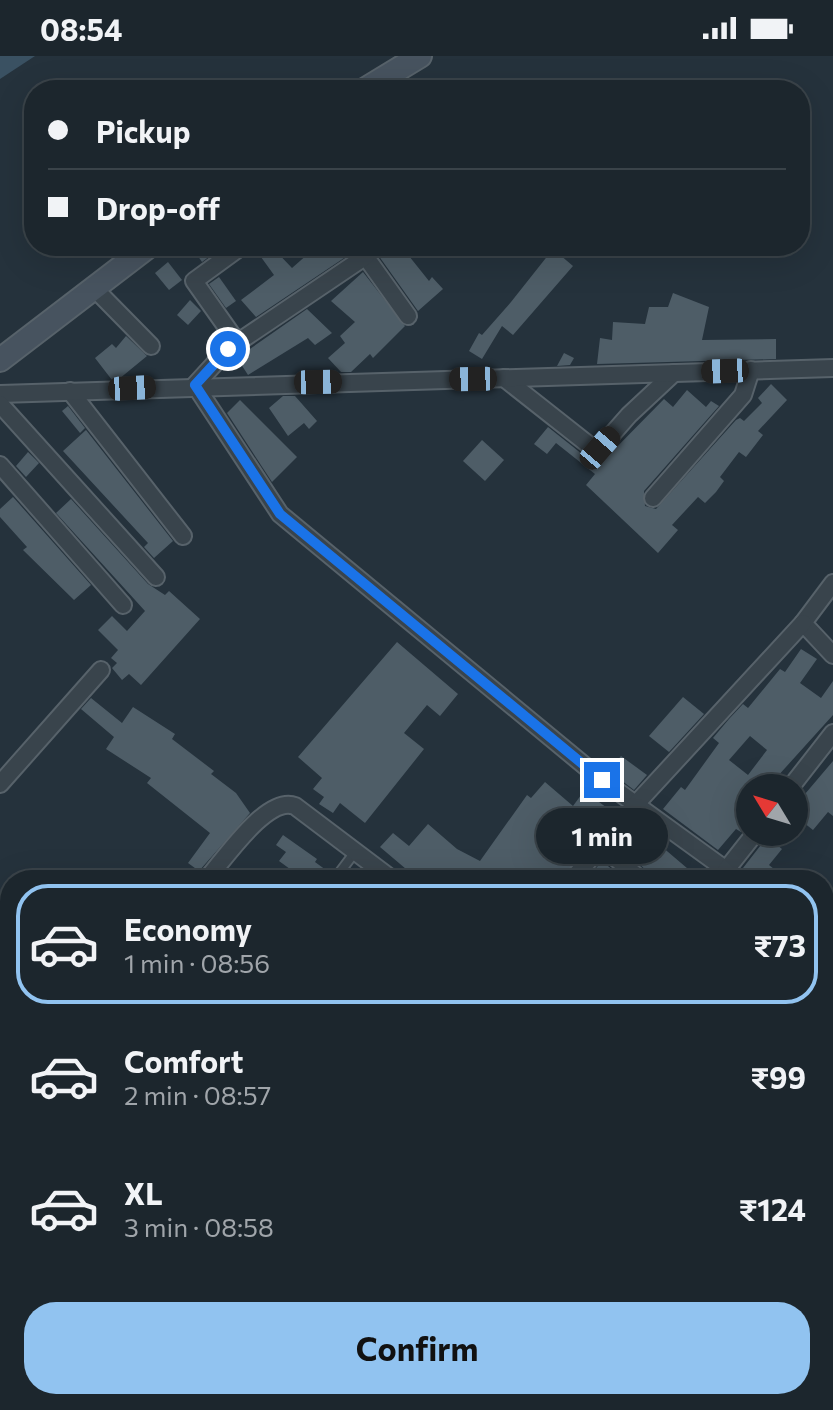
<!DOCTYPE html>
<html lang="en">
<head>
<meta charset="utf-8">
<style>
  body { margin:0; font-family:Commissioner,sans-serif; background:#252e35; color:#f1f3f6; height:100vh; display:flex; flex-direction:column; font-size:30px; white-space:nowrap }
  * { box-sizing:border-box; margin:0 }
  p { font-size:26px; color:#a0a5aa }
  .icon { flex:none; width:44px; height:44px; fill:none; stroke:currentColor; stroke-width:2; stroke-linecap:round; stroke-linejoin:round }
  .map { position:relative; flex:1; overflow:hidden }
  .drawer { position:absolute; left:0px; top:814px; width:834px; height:540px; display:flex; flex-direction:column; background:#1c262d; border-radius:32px 32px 0 0; box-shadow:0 8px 32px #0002,0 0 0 2px #3a4349 }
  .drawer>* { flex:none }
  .top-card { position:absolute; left:24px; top:24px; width:786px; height:176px; border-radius:32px; box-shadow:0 8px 32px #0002,0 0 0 2px #3a4349; display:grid; align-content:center; height:176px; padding:0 24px; background:#1c262d }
  .needle { width:52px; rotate:308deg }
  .buttons { position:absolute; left:736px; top:718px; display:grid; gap:16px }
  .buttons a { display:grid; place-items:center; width:72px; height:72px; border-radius:50%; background:#1c262d; box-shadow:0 8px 32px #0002,0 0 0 2px #3a4349; font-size:40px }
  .end { position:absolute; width:36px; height:36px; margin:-18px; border:10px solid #1a73e8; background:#fff; box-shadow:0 0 0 4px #fff }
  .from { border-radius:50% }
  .bubble { position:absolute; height:56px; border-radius:28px; background:#1c262d; box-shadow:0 8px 32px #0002,0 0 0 2px #3a4349; font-size:26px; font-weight:700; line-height:56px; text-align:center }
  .car { position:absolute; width:24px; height:48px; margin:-24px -12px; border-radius:10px; box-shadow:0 0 6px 2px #0007; background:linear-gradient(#222 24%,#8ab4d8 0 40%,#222 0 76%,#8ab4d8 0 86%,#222 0) }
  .top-card b { display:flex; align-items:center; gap:28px; height:76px; font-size:30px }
  .top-card b+b { border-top:2px solid #3a4349 }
  .top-card i { width:20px; height:20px; background:#f1f3f6 }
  ul { padding:14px 0 0; list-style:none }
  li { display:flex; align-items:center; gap:24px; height:120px; margin:0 16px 12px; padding:0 8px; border:4px solid transparent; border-radius:32px }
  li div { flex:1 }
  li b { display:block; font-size:30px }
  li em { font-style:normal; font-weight:700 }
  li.selected { border-color:#91c3f0 }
  li>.icon { width:72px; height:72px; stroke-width:1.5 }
  .action { display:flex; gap:16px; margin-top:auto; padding:16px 24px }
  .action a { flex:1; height:92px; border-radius:32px; background:#91c3f0; color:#111; font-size:32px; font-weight:700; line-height:92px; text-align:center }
  .status { display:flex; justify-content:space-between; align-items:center; height:56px; padding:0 40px; background:#1c262d; direction:ltr }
  .status svg { height:22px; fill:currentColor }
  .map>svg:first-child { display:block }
  .green { fill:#283f3d }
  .water { fill:#3a5162 }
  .building { fill:#4e5d67; fill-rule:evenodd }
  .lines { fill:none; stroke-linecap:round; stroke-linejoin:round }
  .service-casing { stroke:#57626a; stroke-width:12 }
  .minor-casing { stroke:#57626a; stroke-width:20 }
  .tertiary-casing { stroke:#57626a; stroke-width:24 }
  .secondary-casing { stroke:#57626a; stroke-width:26 }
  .service { stroke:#39444c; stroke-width:8 }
  .minor { stroke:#39444c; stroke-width:16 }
  .tertiary { stroke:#39444c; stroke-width:20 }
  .secondary { stroke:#47535f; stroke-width:22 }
  .route { stroke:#1a73e8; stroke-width:10 }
</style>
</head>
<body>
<div class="status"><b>08:54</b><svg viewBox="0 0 49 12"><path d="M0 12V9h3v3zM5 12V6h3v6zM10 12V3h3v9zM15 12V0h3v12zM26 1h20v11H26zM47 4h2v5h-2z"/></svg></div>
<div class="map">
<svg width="833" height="1354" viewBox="0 0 833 1354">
  <rect width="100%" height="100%" fill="#25323c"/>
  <polygon class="green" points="171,1344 278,1344 291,1354 183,1354"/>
  <polygon class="water" points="0,0 35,0 0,23"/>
  <g class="building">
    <polygon points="191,190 223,190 202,206"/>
    <polygon points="253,190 271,190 292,212 317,190 347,190 350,198 256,261 241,244 274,219"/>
    <polygon points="378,190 401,190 429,225 432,221 443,233 418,255 376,196"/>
    <polygon points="553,193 573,210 513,279 502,270 482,303 469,295 479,277 482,279 511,246"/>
    <polygon points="168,206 182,224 169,234 155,217"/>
    <polygon points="363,216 405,270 373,302 370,298 351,316 341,316 328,302 345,287 340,280 355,266 331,245"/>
    <polygon points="219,221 236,245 226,252 209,228"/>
    <polygon points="673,237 709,251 702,284 776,283 776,303 597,308 600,282 612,284 613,266 645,268 649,251 668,251"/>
    <polygon points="190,244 201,255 188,269 177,259"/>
    <polygon points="307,253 332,277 315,289 308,282 248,319 237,302"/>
    <polygon points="126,280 147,300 119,323 112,324 95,302 112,288 116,292"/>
    <polygon points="564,297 574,302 570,309 557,310"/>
    <polygon points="771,328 787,344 758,375 763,379 746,401 739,396 720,421 724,425 716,436 705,447 698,441 672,469 678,474 658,497 586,429 595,418 556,387 547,398 534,388 548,371 587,402 603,405 664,343 673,351 687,334 706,351 711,345 719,350 644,435 645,450 656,453 736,364 740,362 744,365 762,347 758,342"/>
    <polygon points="283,340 295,340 317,365 309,373 304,367 288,380 269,352"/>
    <polygon points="240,344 297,401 272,426 227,357"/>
    <polygon points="68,350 85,372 80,377 62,355"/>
    <polygon points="86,374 173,485 154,502 144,491 148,487 63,395"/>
    <polygon points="482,384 504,404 485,425 463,405"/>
    <polygon points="28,396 39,407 26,421 16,410"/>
    <polygon points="13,441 91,529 74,544 23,494 27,491 0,461 0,453"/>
    <polygon points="71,443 148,528 165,539 169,535 200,563 141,629 129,618 122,624 112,612 117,607 111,602 118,594 98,574 112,560 127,575 145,555 56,457"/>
    <polygon points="397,586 458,638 440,660 427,649 404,677 424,693 365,767 340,747 333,757 319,748 324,741 313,733 322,722 298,701"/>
    <path d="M801 593 817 603 800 627 821 642 833 625V659L767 732H750V765L741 776 736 773 718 794 663 753 681 731 685 734 719 687 713 682 729 663 743 648 748 652 780 613 785 616ZM750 680 767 694 748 719 729 704Z"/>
    <polygon points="683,641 704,658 669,696 649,680"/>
    <polygon points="91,642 122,667 133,651 175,678 172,683 214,715 211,718 236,737 250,757 199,815 188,807 210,777 147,727 151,722 106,693 114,681 81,653"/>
    <polygon points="621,700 647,719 634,734 609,715"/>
    <polygon points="833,705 833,760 828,756 813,774 794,759 794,751"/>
    <polygon points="545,726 573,750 584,735 614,757 561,824 419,824 380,791 393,777 409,790 428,768 457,793 480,805 527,739 531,742"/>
    <polygon points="634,767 701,824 652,824 648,816 617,788"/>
    <polygon points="283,779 317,803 315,806 330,817 327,824 305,824 279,805 286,796 276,789"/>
    <polygon points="767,781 782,793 769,809 779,817 774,824 758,824 743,812"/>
    <polygon points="602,805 621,821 586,824"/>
  </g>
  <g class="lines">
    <g class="service-casing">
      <polyline id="service" points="334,824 355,796"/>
    </g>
    <g class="minor-casing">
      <g id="minor">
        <polyline points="358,190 408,260"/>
        <polyline points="366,200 228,293 195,329 280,458 602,724 740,824"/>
        <polyline points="94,232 151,290"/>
        <polyline points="237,286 194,225 242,190"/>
        <polyline points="504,322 594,393 600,392 629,359 674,317"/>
        <polyline points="70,335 183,480"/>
        <polyline points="0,338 833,312"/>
        <polyline points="0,348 156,521"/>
        <polyline points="0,409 123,549"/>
        <polyline points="653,442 743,339 751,314"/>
        <polyline points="833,527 803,567 833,599"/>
        <polyline points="0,728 101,614"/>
        <polyline points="790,732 833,677"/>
        <polyline points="601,789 641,824"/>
        <polyline points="726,814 756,776"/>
        <path d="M206 824C224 804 267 739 295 750L393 824"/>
        <polyline points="572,824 636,748 803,567"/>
        <polyline points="824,886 833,893"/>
        <polyline points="0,920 10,908"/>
        <polyline points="824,1004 833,1013"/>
        <polyline points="0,1059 10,1047"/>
        <polyline points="824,1160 833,1167"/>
        <polyline points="824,1192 833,1183"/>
        <polyline points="465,1344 477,1354"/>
        <polyline points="113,1354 121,1344"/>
        <polyline points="679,1354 688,1344"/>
      </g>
    </g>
    <g class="tertiary-casing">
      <g id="tertiary">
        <polyline points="0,1220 10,1208"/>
        <polyline points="824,1318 833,1325"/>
      </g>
    </g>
    <g class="secondary-casing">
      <g id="secondary">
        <polyline points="364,34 420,0"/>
        <polyline points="0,304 149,190"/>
      </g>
    </g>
    <use href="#service" class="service"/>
    <use href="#minor" class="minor"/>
    <use href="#tertiary" class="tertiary"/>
    <use href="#secondary" class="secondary"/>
  </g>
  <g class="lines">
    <polyline class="route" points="228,293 195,329 280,458 602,724"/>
  </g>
</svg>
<div class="buttons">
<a><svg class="needle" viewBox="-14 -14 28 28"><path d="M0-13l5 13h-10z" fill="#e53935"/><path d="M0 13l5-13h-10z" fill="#a0a5aa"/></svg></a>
</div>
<i class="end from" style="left:228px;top:293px"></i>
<i class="end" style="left:602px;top:724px"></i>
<div class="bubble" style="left:536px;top:752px;width:132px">1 min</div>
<i class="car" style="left:725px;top:315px;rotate:268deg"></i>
<i class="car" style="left:473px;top:323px;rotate:269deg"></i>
<i class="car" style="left:318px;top:326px;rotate:89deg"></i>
<i class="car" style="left:132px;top:332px;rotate:87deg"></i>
<i class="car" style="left:600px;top:392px;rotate:41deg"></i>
<div class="top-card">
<b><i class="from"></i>Pickup</b>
<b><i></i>Drop-off</b>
</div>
<section class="drawer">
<ul>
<li class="selected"><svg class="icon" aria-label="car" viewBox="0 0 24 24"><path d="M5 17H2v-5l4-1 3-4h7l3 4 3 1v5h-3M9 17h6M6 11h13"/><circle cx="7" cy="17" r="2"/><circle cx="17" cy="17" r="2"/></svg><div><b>Economy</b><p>1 min · 08:56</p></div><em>₹73</em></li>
<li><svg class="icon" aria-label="car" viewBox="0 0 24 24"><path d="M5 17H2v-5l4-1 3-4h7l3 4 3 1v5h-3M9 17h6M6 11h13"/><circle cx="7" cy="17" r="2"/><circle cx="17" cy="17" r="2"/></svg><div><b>Comfort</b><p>2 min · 08:57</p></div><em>₹99</em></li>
<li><svg class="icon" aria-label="car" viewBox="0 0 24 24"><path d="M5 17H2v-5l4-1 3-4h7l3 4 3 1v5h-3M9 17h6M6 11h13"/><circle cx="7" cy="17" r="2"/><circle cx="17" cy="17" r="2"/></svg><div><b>XL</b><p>3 min · 08:58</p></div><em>₹124</em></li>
</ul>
<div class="action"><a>Confirm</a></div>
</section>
</div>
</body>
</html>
